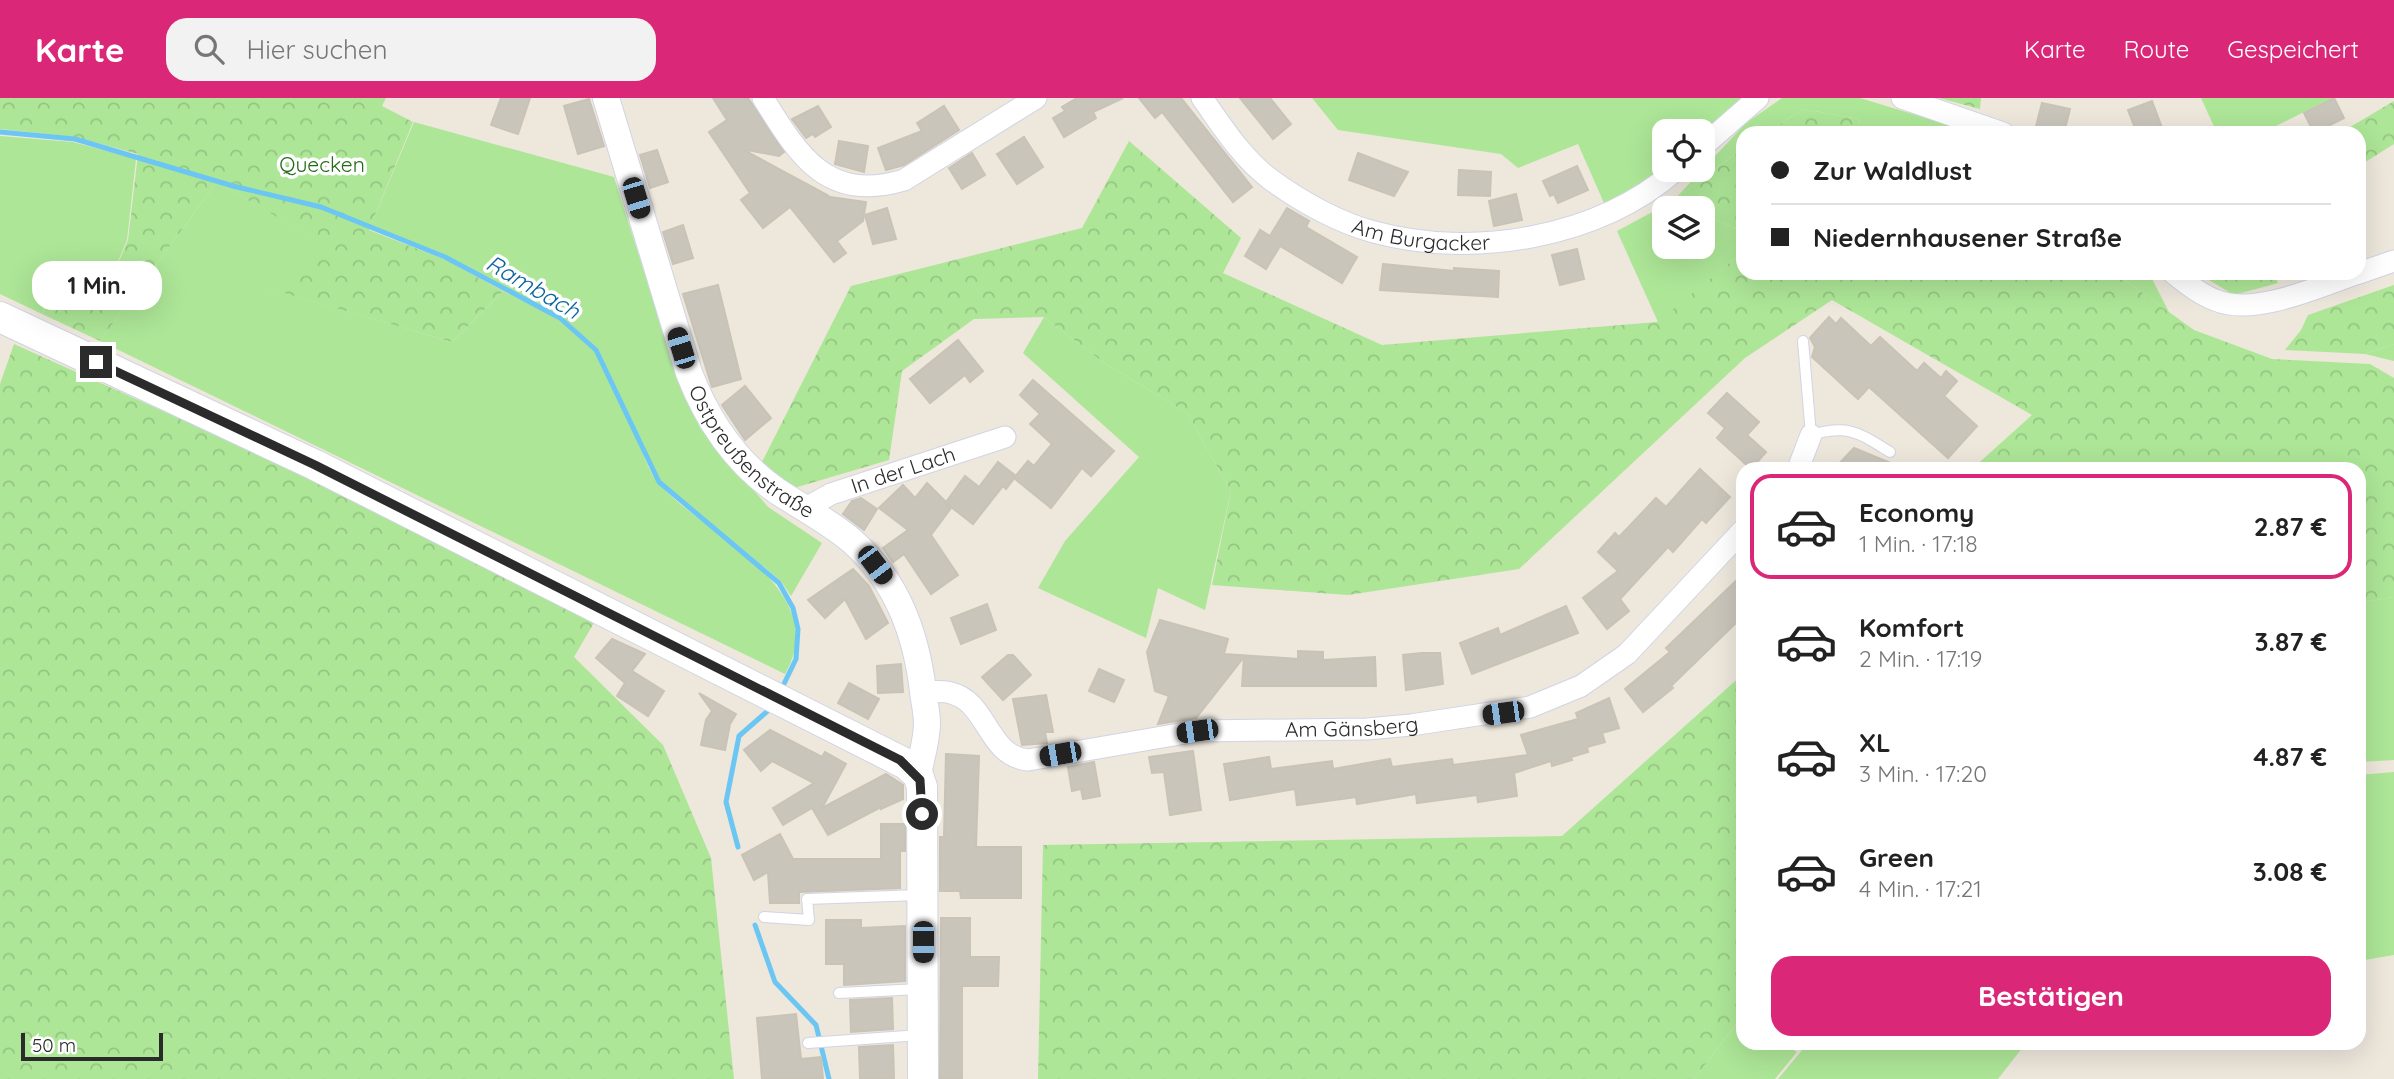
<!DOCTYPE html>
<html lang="de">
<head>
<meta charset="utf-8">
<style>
  body { margin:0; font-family:Quicksand,sans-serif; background:#f2f2f2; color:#222; height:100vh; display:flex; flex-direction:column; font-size:26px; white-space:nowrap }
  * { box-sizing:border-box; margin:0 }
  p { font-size:23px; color:#767676 }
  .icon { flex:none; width:38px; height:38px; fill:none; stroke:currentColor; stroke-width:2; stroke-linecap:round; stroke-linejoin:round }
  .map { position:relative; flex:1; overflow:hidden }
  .drawer { position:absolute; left:1736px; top:364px; width:630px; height:588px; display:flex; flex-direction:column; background:#fff; border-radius:21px; box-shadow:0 7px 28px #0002 }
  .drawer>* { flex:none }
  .banner { position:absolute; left:1736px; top:28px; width:630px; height:154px; border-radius:21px; box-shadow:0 7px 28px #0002; display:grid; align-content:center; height:154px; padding:0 35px; background:#fff }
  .fabs { position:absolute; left:1652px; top:21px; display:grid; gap:14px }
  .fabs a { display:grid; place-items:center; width:63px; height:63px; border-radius:14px; background:#fff; box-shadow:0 7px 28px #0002; font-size:35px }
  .scale { position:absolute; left:21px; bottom:18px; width:142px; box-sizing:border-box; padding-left:7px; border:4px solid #2b2b2b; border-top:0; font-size:19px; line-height:24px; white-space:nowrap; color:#2b2b2b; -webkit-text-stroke:5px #fff; paint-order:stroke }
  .end { position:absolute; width:32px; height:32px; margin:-16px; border:9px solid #2b2b2b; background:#fff; box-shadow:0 0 0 4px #fff }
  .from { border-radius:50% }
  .bubble { position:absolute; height:49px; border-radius:21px; background:#fff; box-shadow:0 7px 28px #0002; font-size:23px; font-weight:700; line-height:49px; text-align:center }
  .car { position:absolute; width:21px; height:42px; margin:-21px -10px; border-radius:9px; box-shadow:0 0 5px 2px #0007; background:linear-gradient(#222 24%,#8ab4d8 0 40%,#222 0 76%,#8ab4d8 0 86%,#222 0) }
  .banner b { display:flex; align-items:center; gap:24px; height:66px; font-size:26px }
  .banner b+b { border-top:2px solid #e0e0e0 }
  .banner i { width:18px; height:18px; background:#222 }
  ul { padding:12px 0 0; list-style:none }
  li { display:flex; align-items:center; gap:21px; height:105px; margin:0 14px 10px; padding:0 21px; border:4px solid transparent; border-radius:21px }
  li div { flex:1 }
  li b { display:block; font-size:26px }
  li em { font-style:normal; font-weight:700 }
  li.active { border-color:#db2777 }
  li>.icon { width:63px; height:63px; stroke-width:1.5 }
  .action { display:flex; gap:14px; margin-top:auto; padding:14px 35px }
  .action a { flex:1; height:80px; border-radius:21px; background:#db2777; color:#fff; font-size:28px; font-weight:700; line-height:80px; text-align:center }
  header { display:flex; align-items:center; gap:42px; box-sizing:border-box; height:98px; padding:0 35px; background:#db2777; color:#fff }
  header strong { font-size:33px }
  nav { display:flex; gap:38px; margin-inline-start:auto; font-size:24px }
  .search { width:490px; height:63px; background:#f2f2f2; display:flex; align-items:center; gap:18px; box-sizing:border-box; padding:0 24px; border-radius:21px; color:#767676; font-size:26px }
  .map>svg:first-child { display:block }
  .grass { fill:#ade697 }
  .forest { fill:url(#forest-crowns) }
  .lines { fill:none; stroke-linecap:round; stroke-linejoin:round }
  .stream { stroke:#6cc6f3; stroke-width:5 }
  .building { fill:#c9c5bb; stroke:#c9c3b6; stroke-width:2 }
  .service-casing { stroke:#d1d4e4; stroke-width:12 }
  .minor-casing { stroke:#d1d4e4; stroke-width:23 }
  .tertiary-casing { stroke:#d1d4e4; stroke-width:28 }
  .secondary-casing { stroke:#d1d4e4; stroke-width:32 }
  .service { stroke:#fff; stroke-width:10 }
  .minor { stroke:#fff; stroke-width:21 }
  .tertiary { stroke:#fff; stroke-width:26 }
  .secondary { stroke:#fff; stroke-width:30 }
  .route { stroke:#2b2b2b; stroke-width:9 }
  .labels { text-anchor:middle; stroke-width:7; stroke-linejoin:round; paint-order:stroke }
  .park-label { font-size:21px; fill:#246b18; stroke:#fff }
  .street-label { font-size:21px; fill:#2b2b2b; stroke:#fff }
  .water-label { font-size:23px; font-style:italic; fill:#0963a0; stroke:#fff }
</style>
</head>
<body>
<header>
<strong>Karte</strong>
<div class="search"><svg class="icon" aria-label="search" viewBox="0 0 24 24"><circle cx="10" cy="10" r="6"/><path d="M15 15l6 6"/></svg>Hier suchen</div>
<nav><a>Karte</a><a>Route</a><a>Gespeichert</a></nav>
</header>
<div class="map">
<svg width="2394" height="981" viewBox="0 0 2394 981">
  <defs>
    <pattern id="forest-crowns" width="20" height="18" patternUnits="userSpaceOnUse" patternTransform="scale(1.75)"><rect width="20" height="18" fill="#ade697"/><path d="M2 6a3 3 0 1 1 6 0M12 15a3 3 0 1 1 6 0" fill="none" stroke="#95c582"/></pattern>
  </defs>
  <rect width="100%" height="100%" fill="#ede7dc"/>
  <g class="grass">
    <polygon points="1312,0 1745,0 1703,36 1703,33 1664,33 1664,69 1651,81 1604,105 1578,46 1518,70 1501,56 1338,32"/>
    <polygon points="1782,0 1860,0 1975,35 1861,35 1859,21 1803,11 1766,35 1743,35 1743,50 1673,103 1689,110 1664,110 1664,149 1703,149 1703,116 1743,134 1743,154 1658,224 1617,133 1673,103 1746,25"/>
    <polygon points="2201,0 2332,0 2262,35 2217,35"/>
    <polygon points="414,24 614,79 680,287 700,330 768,409 822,445 791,498 781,483 661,384 598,251 562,219 446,158 371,127"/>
    <polygon points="0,38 73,44 136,61 127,142 101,204 50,195 42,216 0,196"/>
    <path d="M217 84 333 151 268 190 452 244 503 193C535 209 572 224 595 254 611 274 623 311 634 335 642 351 648 374 660 387 705 437 834 491 785 576L100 243Z"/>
    <polygon points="2115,175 2149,175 2169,214"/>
    <polygon points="1044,219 1103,264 1187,315 1231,393 1205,512 1158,490 1146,540 1038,490 1065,443 1139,359 1023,255"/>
    <polygon points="2394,246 2394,263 2365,256"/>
    <polygon points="2394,499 2394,662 2359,664 2359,505"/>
    <polygon points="2394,674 2394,857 2359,863 2359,677"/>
    <polygon points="1740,921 1743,922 1743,945 1781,945 1797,954 1775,981 1694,981"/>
    <polygon points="1808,945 2026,945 1998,981 1778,981"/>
  </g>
  <g class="forest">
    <polygon points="0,0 386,0 382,8 413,24 369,132 446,162 503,193 452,244 267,190 332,151 217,84 100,243 42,216 51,196 101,205 128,142 138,56 75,39 0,31"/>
    <polygon points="1939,0 1981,0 1980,11"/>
    <polygon points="2394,3 2394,46 2359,68 2359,35 2340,35"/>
    <polygon points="1803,11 1859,21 1861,35 1766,35"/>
    <polygon points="1129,43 1241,140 1223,175 1382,247 1657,224 1743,154 1743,175 2115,175 2194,232 2272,261 2370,266 2394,280 2394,499 2359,505 2359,371 1972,371 2032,317 1832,202 1745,260 1519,471 1348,497 1212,487 1231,393 1187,315 1103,264 1044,219 974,221 902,273 889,362 794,390 762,364 851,188 1082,130"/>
    <polygon points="1743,50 1743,134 1703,116 1703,110 1689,110 1673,103"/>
    <polygon points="2197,175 2273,175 2278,185 2234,197"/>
    <polygon points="2394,187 2394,246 2365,256 2285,252 2301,232 2308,217"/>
    <polygon points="14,246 327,387 595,523 574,559 663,647 711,760 734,981 0,981 0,286"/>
    <polygon points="1743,576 1743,922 1740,921 1694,981 1038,981 1043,747 1562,738"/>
  </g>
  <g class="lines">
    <g class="stream">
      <polyline points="0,34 75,41 233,88 321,109 445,159 560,220 596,252 659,384 779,485 793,510 798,531 796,561 781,592"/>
      <polyline points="738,749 726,704 739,638 771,610"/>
      <polyline points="755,827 775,884 816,927 829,981"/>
    </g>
  </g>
  <g class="building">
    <polygon points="501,0 530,0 518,36 491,27"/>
    <polygon points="713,0 748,0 784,54 779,58 742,51 827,97 823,98 866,104 863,123 837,143 846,155 834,164 790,109 763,130 741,102 750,95 709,34 727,22"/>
    <polygon points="1077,0 1123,0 1093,14 1096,20 1064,39 1053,20 1065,13 1062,9"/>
    <polygon points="1139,0 1181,0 1252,89 1233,104 1162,14 1155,20"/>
    <polygon points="1240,0 1270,0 1291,26 1273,41"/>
    <polygon points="2334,0 2344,20 2314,35 2304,15"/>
    <polygon points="589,1 604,48 578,56 564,8"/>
    <polygon points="2152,3 2164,35 2137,35 2128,12"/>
    <polygon points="2042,5 2070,11 2064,35 2035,32"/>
    <polygon points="818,8 831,29 815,39 813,36 806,40 792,21"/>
    <polygon points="944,8 959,32 904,67 886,72 878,50 922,33 917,25"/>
    <polygon points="1024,39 1043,69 1017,86 997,56"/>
    <polygon points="839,43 868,48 864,74 835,66"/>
    <polygon points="657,52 668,84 650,90 640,57"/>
    <polygon points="972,55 985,77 962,91 949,70"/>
    <polygon points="1358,55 1408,74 1394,98 1349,82"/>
    <polygon points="1577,68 1588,92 1558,105 1554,96 1550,98 1543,83"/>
    <polygon points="1459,72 1491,74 1490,98 1458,97"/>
    <polygon points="1516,96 1522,122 1494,128 1489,103"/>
    <polygon points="887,110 896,141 873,146 865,117"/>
    <polygon points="1287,110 1309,123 1306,129 1357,159 1342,185 1280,148 1266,171 1245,158 1260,132 1270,138"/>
    <polygon points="683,127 693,160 673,166 663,134"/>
    <polygon points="1577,151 1584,181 1560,187 1552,157"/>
    <polygon points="1383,166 1454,173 1454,170 1499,173 1498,199 1380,192"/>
    <polygon points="718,187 741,281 712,289 683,196"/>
    <polygon points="1829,219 1836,226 1841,220 1871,248 1880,239 1917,273 1924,265 1941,280 1946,273 1957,283 1944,298 1977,328 1948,360 1869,289 1858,301 1812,259 1815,249 1810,240"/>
    <polygon points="958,242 983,273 970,284 965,277 930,305 910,281"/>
    <polygon points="1033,282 1114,353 1091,378 1082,370 1051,410 1014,380 1028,363 1034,368 1052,346 1030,326 1040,316 1020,297"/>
    <polygon points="745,288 771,320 745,342 722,307"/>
    <polygon points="1727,295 1759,324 1747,337 1766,354 1751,371 1717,340 1725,330 1708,315"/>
    <polygon points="1854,350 1905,371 1834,371"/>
    <polygon points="998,364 1016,378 1006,391 1003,388 973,426 946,405 951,410 931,437 958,477 931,496 904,456 893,464 883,450 908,432 879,410 903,387 915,400 927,385 946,404 965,378 979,389"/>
    <polygon points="1700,371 1730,399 1706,425 1702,421 1673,454 1668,449 1620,501 1629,513 1607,531 1583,500 1618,473 1598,454 1615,435 1619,439 1656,400 1666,409"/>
    <polygon points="861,400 877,411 864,432 843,416 852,403"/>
    <polygon points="853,471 869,488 888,525 866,541 845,501 825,520 808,502"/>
    <polygon points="1743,476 1743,518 1671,588 1673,590 1643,614 1625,591 1670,554 1666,550"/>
    <polygon points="987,506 996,532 961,546 951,520"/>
    <polygon points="1566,508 1578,535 1472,576 1460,545 1498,530 1500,537"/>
    <polygon points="1160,522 1228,541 1224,556 1298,561 1298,553 1323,554 1323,562 1375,559 1376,588 1242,588 1244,559 1196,620 1158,626 1169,598 1155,593 1147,554"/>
    <polygon points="612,541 645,556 632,573 664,593 648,618 617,598 625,585 596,560"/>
    <polygon points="1422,555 1440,555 1443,586 1406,592 1403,557"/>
    <polygon points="1008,557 1013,557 1031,577 1003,602 982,579"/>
    <polygon points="901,566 903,594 878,595 877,568"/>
    <polygon points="1099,571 1124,582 1114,604 1089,593"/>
    <polygon points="849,585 879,601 868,621 838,605"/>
    <polygon points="699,595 736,616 730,626 725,652 701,647 706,622 712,613"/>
    <polygon points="1046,597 1053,634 1045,634 1047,645 1022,647 1013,601"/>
    <polygon points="1609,600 1619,630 1602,635 1605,644 1587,649 1588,654 1571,659 1572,662 1552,668 1551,663 1514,675 1517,698 1478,704 1477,697 1417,705 1416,696 1357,706 1356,699 1297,707 1295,691 1230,702 1224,666 1269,659 1271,671 1332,663 1333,671 1390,661 1392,669 1452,661 1453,667 1528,657 1521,637 1578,621 1576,615"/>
    <polygon points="770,632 822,659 825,654 846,666 822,710 886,676 903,687 903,701 881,711 881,709 828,737 812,710 783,727 773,710 814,685 772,663 761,673 744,652"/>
    <polygon points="1193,653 1201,712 1170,717 1164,674 1152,675 1149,659"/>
    <polygon points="946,656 979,658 976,749 1021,749 1021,800 961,800 960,793 940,793 940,739 944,739"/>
    <polygon points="1094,664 1100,698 1083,701 1081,691 1072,693 1068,669"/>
    <polygon points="881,726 905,726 905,753 900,753 900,790 799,794 799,805 770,805 768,774 754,782 742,757 780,736 793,761 881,761"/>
    <polygon points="941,820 970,820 970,859 999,859 998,888 962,888 962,981 940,981"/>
    <polygon points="826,822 861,822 861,830 905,828 905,883 844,887 844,866 826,866"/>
    <polygon points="892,900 893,931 851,934 850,902"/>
    <polygon points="796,916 801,961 821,959 823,981 762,981 757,920"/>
    <polygon points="893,947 894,981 860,981 859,949"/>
  </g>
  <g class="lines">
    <g class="service-casing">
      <g id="service">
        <path d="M1803 243 1811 337C1849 326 1859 335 1890 354"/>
        <polyline points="764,819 809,822 807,801 920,797"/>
        <polyline points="839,895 920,891"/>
        <polyline points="808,945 920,937"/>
      </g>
    </g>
    <g class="minor-casing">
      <g id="minor">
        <path d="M763 0C799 58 827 105 904 82L1036 0"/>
        <path id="s1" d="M1202 0C1222 28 1242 60 1270 81 1300 103 1339 125 1374 134 1473 161 1598 140 1676 72"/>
        <polyline points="1902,0 2003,35"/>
        <polyline points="1703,48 1758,0"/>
        <path d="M2173 175C2186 185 2199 196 2215 202 2254 219 2320 188 2358 175"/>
        <polyline points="2359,175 2394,163"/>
        <polyline points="1798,371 1811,337"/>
        <path id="s2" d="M804 411 831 396 1005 339"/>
        <path id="s3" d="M923 594C932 594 943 592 951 595 988 604 987 658 1028 662L1197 633 1367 631 1411 627 1530 609 1581 588 1627 556 1743 432"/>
      </g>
    </g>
    <g class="tertiary-casing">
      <g id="tertiary">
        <path id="s4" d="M606 0 689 275C707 321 735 364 777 393 801 409 830 424 852 443 897 483 916 535 923 593 924 604 927 614 927 625 927 642 921 660 918 677"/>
      </g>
    </g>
    <g class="secondary-casing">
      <polyline id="secondary" points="0,219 315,367 906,666 918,677 922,689 923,981"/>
    </g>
    <use href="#service" class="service"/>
    <use href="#minor" class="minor"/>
    <use href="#tertiary" class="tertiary"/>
    <use href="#secondary" class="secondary"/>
  </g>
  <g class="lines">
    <polyline class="route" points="96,264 315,367 900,662 920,682 922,716"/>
  </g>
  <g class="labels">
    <g class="park-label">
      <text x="322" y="74">Quecken</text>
    </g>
    <g class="street-label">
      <text dy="7" stroke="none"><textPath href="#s1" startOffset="271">Am Burgacker</textPath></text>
      <text dy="7" stroke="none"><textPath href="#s4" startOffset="390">Ostpreußenstraße</textPath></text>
      <text dy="7" stroke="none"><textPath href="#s2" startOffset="107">In der Lach</textPath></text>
      <text dy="7" stroke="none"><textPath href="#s3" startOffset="460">Am Gänsberg</textPath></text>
    </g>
    <g class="water-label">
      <text transform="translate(533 189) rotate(30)" y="8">Rambach</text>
    </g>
  </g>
</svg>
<div class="fabs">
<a><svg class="icon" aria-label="locate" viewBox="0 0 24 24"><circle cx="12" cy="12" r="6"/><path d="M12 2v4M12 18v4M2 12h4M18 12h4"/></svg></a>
<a><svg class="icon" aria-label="layers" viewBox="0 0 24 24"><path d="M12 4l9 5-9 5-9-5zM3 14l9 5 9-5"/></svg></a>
</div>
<div class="scale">50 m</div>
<i class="end from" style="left:922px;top:716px"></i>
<i class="end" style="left:96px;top:264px"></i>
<div class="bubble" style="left:32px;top:163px;width:130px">1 Min.</div>
<i class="car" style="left:636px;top:100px;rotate:163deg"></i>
<i class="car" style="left:681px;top:250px;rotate:343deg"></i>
<i class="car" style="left:875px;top:467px;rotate:143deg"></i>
<i class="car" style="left:1503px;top:615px;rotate:262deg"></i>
<i class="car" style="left:1197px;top:633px;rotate:262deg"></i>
<i class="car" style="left:1060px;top:656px;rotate:260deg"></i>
<i class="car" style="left:923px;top:844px;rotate:180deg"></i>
<div class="banner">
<b><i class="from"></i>Zur Waldlust</b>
<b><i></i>Niedernhausener Straße</b>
</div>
<section class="drawer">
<ul>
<li class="active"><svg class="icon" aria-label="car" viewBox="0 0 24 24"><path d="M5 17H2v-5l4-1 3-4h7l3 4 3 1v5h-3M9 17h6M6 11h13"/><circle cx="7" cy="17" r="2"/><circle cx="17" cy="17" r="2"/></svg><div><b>Economy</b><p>1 Min. · 17:18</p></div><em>2.87 €</em></li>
<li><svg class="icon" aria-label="car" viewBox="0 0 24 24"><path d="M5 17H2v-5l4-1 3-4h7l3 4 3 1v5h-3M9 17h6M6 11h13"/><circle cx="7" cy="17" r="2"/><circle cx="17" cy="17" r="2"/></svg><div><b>Komfort</b><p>2 Min. · 17:19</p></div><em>3.87 €</em></li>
<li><svg class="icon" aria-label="car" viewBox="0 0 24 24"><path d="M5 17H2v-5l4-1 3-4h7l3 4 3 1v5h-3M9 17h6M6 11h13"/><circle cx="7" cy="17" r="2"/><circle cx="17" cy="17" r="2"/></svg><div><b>XL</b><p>3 Min. · 17:20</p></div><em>4.87 €</em></li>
<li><svg class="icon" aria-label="car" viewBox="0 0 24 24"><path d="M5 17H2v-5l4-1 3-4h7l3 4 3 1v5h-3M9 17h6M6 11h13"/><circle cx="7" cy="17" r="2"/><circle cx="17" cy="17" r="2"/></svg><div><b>Green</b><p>4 Min. · 17:21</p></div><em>3.08 €</em></li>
</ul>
<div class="action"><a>Bestätigen</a></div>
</section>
</div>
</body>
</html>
